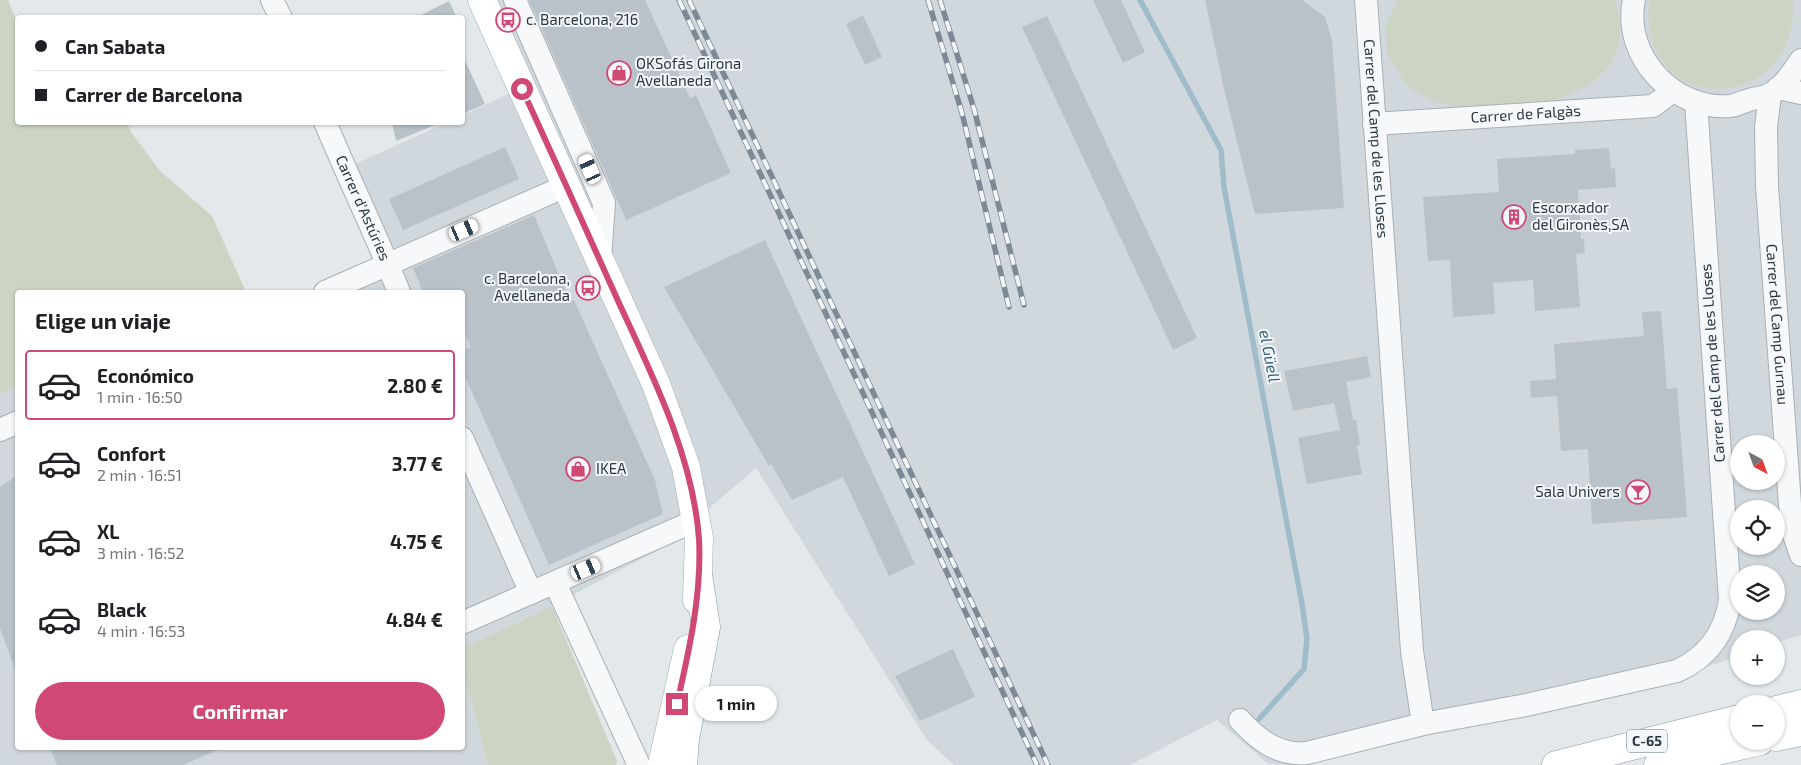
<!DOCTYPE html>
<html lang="es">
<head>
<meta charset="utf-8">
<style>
  body { margin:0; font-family:"Exo 2",sans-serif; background:#f6f6f6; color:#202124; height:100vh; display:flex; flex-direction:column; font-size:19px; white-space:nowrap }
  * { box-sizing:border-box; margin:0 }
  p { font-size:16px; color:#757577 }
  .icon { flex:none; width:28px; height:28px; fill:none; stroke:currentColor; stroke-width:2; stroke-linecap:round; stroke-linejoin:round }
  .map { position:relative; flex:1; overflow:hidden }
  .sheet { position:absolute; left:15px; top:290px; width:450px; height:460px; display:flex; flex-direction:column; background:#fff; border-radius:5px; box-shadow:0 1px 4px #0004 }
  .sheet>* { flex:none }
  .guide { position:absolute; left:15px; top:15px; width:450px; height:110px; border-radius:5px; box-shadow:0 1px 4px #0004; display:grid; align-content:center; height:110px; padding:0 20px; background:#fff }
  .needle { width:32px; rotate:139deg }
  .tools { position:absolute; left:1730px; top:435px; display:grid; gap:10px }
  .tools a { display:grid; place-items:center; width:55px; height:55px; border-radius:50%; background:#fff; box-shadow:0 1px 4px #0004; font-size:25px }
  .end { position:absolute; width:22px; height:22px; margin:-11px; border:6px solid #d04975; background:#fff; box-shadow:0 0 0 2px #fff }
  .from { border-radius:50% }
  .bubble { position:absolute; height:35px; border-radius:18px; background:#fff; box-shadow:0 1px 4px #0004; font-size:16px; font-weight:700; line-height:35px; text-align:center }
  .car { position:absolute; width:15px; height:30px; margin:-15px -8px; border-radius:6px; box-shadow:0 0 4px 1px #0007; background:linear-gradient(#fff 24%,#345 0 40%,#fff 0 76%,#345 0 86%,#fff 0) }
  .guide b { display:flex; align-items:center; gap:18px; height:48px; font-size:19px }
  .guide b+b { border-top:1px solid #e0e0e0 }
  .guide i { width:12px; height:12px; background:#202124 }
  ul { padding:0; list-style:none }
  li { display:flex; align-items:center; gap:15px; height:70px; margin:0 10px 8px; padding:0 10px; border:2px solid transparent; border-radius:5px }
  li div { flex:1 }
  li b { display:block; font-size:19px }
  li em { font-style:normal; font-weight:700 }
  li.on { border-color:#d04975 }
  li>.icon { width:45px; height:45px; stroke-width:1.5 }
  h2 { padding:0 20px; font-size:22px; line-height:60px }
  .primary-button { display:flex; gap:10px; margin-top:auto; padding:10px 20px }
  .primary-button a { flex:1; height:58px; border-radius:30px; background:#d04975; color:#fff; font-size:20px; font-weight:700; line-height:58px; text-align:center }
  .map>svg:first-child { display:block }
  .built { fill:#d1d8dd; fill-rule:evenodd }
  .green { fill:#ccd5c4 }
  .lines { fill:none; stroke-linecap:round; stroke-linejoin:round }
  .stream { stroke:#9fbccb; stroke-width:5.5 }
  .building { fill:#bac2c9 }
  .minor-casing { stroke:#a8b0b6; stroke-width:24 }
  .major-casing { stroke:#a3afb7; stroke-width:29 }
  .highway-casing { stroke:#8b98a2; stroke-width:29 }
  .minor { stroke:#f6f8fa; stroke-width:22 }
  .major { stroke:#fff; stroke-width:28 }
  .highway { stroke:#fff; stroke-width:28 }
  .rail-casing { stroke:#7d8a95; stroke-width:5.5 }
  .rail { stroke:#f3f6f9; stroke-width:4; stroke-dasharray:11; stroke-linecap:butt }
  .route { stroke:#d04975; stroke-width:6 }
  .labels { text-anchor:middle; stroke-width:4; stroke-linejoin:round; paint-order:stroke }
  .shield { fill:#f3f6f9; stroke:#67717a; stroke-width:1 }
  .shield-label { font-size:14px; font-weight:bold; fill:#2b3844 }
  .poi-label { font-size:15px; fill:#2b3844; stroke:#f3f6f9; text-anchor:start }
  .street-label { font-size:15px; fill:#2b3844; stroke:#f3f6f9 }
  .water-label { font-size:16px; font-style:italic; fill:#345f79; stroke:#f3f6f9 }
</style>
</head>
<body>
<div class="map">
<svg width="1801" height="765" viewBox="0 0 1801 765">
  <rect width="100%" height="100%" fill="#e3e8eb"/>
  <g class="built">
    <path d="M488 0H1801V635L1776 643V639H1739V656L1667 680 1297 765 1268 764 1217 720 1130 765H954L927 740 756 468 664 547 552 606 463 648 462 292H324L385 266 344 169 446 123 462 122 463 115 528 85ZM1739 444H1776V481H1739ZM1739 509H1776V546H1739ZM1739 574H1776V611H1739Z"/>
    <polygon points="17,386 18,748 462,748 463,670 488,765 0,765 0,395"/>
  </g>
  <g class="green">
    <polygon points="0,0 8,0 17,22 18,122 127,123 131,132 160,171 212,216 246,292 18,292 17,386 0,395"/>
    <polygon points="1397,0 1615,0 1620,23 1618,48 1607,69 1591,84 1560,99 1461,108 1435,102 1407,86 1387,54 1386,25"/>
    <path d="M1649 0H1793C1801 114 1637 123 1649 0Z"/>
    <polygon points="552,606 617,761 616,765 488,765 463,670 463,648"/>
  </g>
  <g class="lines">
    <polyline class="stream" points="1140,0 1221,150 1224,187 1302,604 1307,639 1304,669 1259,719"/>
  </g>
  <g class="building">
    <polygon points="529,0 645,0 690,98 696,95 731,173 626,220"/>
    <polygon points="1093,0 1121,0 1145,52 1123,63"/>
    <polygon points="1205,0 1302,0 1325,17 1332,40 1344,208 1255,214 1224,89"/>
    <polygon points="449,1 457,18 415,18"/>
    <polygon points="863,15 882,57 865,65 846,24"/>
    <polygon points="1047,16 1197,338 1173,350 1022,27"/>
    <polygon points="462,54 485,104 462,114"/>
    <polygon points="392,122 440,122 440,123 396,141"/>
    <polygon points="505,147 519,179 403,230 389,199"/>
    <polygon points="1609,148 1611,169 1615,168 1616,187 1578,190 1581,239 1584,239 1585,253 1576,254 1580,307 1535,311 1533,280 1493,283 1495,314 1453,317 1450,260 1428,261 1423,197 1499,192 1497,159 1575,154 1575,150"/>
    <polygon points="534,215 570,301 574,300 655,480 663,514 549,565 462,370 462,351 471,347 462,328 462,292 423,292 413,268"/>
    <polygon points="765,240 915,564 889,576 843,477 792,500 771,464 769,466 664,287"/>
    <polygon points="1661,311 1667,389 1677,388 1687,517 1592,524 1588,449 1561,451 1557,396 1531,398 1530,381 1556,379 1554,344 1644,336 1642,312"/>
    <polygon points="1367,356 1371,377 1346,382 1353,420 1356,420 1360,445 1357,446 1362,474 1307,484 1298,438 1340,430 1334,403 1293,411 1284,371"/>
    <polygon points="18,475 18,671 16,672 0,628 0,487"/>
    <polygon points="953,649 975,697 920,721 895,676"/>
    <polygon points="50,748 222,748 183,765 57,765"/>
  </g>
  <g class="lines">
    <g class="minor-casing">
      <g id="minor">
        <polyline points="272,0 281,18"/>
        <polyline points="515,0 604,203 600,260"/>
        <path id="s1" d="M1366 0 1412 651 1423 724"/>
        <path d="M1634 0C1622 56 1674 111 1730 106 1737 105 1745 101 1752 99 1758 98 1766 97 1771 94 1784 86 1793 72 1801 60"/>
        <polyline points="1778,88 1801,93"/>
        <path id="s2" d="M1770 94 1766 127 1767 186 1791 518 1793 532 1801 555"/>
        <path id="s3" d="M325 122C349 179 376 235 399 292"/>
        <path id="s4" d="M1374 124 1653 106 1673 91"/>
        <polyline points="325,292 566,186"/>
        <polyline points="0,430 18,422"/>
        <polyline points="462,438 531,593"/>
        <polyline points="555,583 638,763"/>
        <polyline points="462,623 697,520"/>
        <path d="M1240 720C1258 740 1279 756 1307 753L1423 724 1526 705 1677 671C1708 657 1725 633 1730 600L1696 102"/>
      </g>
    </g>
    <g class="major-casing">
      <g id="major">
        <polyline points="482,0 656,384 686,467 699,538 697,600"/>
        <polyline points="662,765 688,649"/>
      </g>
    </g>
    <g class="highway-casing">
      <g id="highway">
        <polyline points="1776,710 1801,704"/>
        <polyline points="1776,737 1801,732"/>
        <polyline points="683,765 685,739 706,627 698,575"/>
        <polyline points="1556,765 1739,719"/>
        <polyline points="1658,765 1760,741"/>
      </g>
    </g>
    <use href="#minor" class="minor"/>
    <use href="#major" class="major"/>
    <use href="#highway" class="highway"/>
    <g class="rail-casing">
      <g id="rail">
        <polyline points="679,0 1037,765"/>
        <polyline points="689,0 1048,765"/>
        <polyline points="928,0 962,113 1009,307"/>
        <polyline points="940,0 974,109 1024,305"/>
      </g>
    </g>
    <use href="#rail" class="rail"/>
  </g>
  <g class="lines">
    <path class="route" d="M522 89C555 160 587 232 619 303 653 377 693 456 699 539 702 594 689 651 677 704"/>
  </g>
  <defs>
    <g id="bus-ring" transform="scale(1.25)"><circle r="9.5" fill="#f3f6f9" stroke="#d04975" stroke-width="1.5"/><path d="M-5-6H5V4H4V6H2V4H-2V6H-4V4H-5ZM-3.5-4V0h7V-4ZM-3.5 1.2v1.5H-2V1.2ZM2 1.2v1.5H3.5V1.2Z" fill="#d04975"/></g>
    <g id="shop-ring" transform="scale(1.25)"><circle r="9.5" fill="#f3f6f9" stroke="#d04975" stroke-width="1.5"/><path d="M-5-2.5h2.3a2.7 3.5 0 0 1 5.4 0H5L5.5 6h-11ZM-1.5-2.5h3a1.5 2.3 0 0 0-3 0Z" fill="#d04975"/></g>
    <g id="building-ring" transform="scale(1.25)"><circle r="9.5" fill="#f3f6f9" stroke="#d04975" stroke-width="1.5"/><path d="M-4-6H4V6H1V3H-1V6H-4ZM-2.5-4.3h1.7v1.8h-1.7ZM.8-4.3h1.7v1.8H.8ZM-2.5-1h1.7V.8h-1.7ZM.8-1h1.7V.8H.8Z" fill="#d04975"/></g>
    <g id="bar-ring" transform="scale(1.25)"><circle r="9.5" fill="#f3f6f9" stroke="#d04975" stroke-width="1.5"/><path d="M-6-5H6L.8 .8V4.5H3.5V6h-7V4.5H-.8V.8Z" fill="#d04975"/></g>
  </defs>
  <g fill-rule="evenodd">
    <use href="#bus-ring" x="508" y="20"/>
    <use href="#shop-ring" x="619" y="73"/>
    <use href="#building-ring" x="1514" y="217"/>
    <use href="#bus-ring" x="588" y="288"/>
    <use href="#shop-ring" x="578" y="469"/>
    <use href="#bar-ring" x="1638" y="492"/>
  </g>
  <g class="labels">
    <rect class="shield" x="1627" y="729.5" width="40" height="23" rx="4"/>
    <g class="shield-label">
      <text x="1647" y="746">C-65</text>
    </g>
    <g class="poi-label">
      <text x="526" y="25">c. Barcelona, 216</text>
      <text x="636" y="69">OKSofás Girona<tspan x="636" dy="17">Avellaneda</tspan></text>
      <text x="1532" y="213">Escorxador<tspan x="1532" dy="17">del Gironès,SA</tspan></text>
      <text x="570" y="284" text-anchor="end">c. Barcelona,<tspan x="570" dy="17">Avellaneda</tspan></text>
      <text x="596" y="474">IKEA</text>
      <text x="1620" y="497" text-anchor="end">Sala Univers</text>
    </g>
    <g class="street-label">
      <text dy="5" stroke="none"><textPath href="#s4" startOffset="152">Carrer de Falgàs</textPath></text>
      <text dy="5" stroke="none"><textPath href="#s1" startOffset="139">Carrer del Camp de les Lloses</textPath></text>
      <text dy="5" stroke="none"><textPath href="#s3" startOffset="94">Carrer d'Astúries</textPath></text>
      <text dy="5" stroke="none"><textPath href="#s2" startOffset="231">Carrer del Camp Gurnau</textPath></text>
      <text transform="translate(1713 363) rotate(-94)" y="5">Carrer del Camp de les Lloses</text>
    </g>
    <g class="water-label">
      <text transform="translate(1270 356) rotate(79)" y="6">el Güell</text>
    </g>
  </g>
</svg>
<div class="tools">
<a><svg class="needle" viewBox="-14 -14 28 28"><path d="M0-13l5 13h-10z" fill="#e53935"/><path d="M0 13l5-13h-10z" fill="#757577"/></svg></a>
<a><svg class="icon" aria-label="locate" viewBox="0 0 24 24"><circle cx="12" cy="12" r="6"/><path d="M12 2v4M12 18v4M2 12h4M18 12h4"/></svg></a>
<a><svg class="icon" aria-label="layers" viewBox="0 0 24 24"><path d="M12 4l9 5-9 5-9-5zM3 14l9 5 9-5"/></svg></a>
<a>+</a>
<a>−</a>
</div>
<i class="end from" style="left:522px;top:89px"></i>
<i class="end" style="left:677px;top:704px"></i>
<div class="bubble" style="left:695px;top:686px;width:82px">1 min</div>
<i class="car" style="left:590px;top:169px;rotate:336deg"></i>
<i class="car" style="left:464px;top:230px;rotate:67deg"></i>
<i class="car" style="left:586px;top:569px;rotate:67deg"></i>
<div class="guide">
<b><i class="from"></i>Can Sabata</b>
<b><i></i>Carrer de Barcelona</b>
</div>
<section class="sheet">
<h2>Elige un viaje</h2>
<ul>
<li class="on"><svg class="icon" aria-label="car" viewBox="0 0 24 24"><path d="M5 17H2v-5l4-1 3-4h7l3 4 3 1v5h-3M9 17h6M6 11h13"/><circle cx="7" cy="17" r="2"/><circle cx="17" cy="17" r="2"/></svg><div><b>Económico</b><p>1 min · 16:50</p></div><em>2.80 €</em></li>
<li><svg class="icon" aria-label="car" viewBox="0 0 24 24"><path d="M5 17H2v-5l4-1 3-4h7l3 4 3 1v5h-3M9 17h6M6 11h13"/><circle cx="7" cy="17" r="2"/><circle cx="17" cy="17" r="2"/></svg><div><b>Confort</b><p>2 min · 16:51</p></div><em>3.77 €</em></li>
<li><svg class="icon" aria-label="car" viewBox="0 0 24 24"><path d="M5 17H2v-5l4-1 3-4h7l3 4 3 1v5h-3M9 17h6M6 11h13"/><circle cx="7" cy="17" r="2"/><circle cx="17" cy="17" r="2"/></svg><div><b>XL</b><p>3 min · 16:52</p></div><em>4.75 €</em></li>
<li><svg class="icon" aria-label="car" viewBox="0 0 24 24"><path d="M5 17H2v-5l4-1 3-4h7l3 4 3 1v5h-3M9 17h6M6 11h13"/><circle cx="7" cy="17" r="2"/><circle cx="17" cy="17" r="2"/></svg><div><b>Black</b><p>4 min · 16:53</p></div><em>4.84 €</em></li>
</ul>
<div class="primary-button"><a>Confirmar</a></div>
</section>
</div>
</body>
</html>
